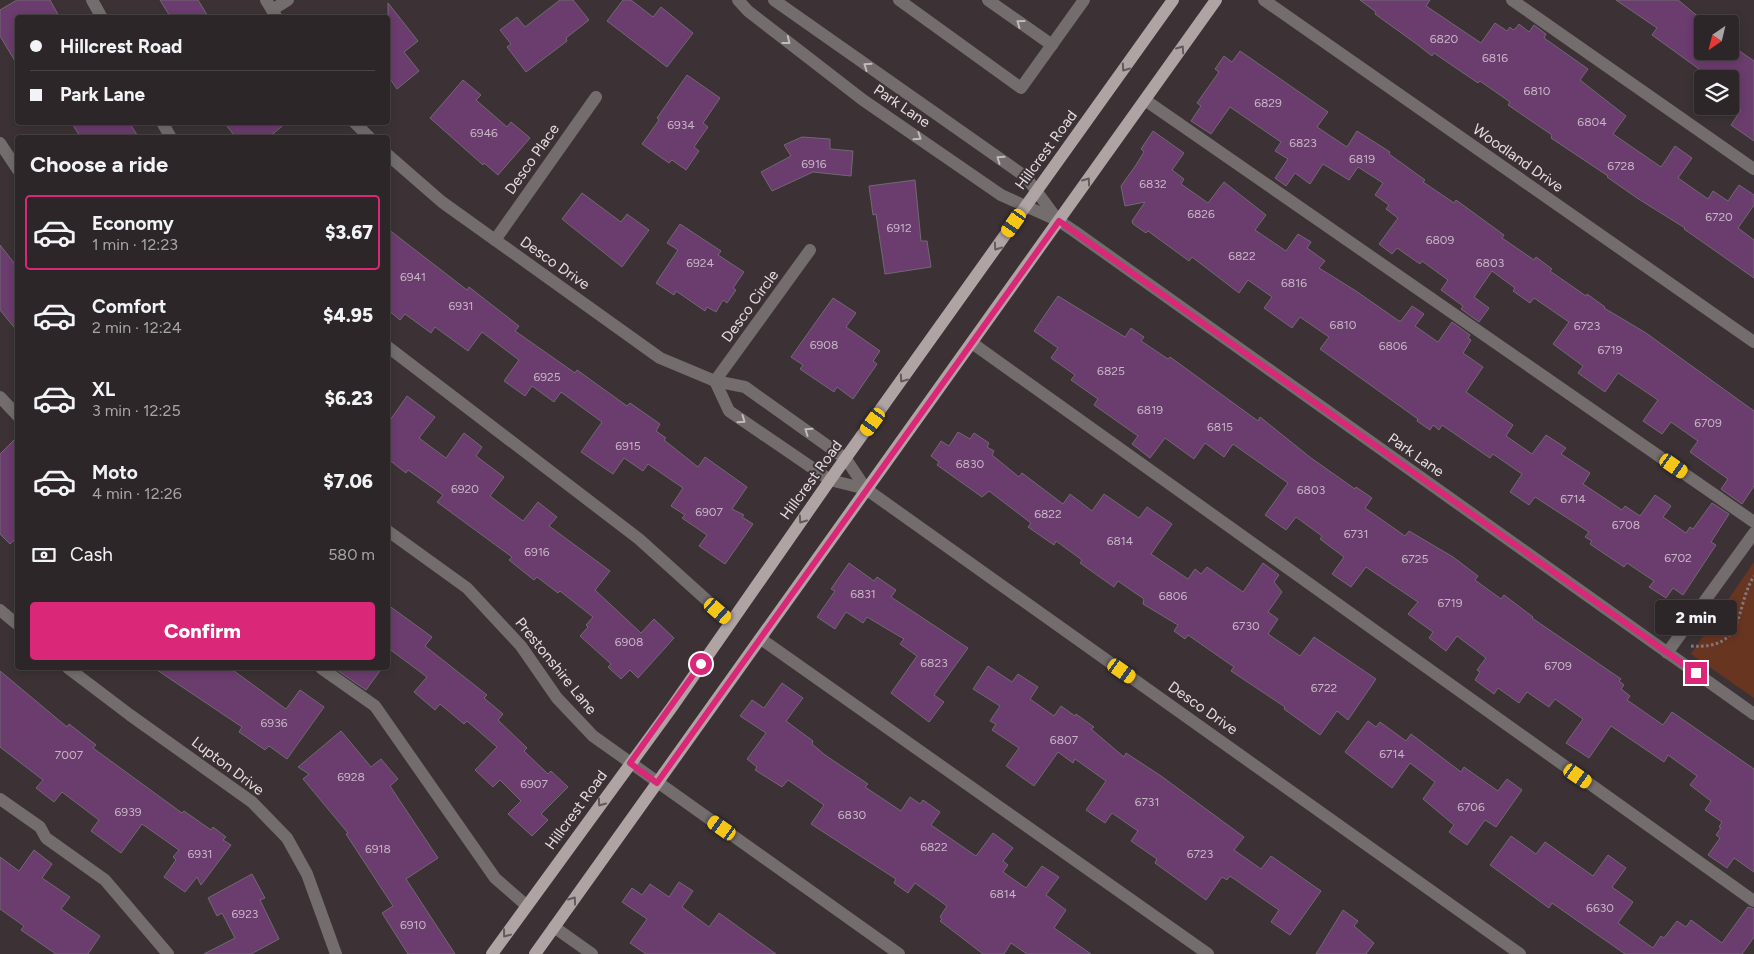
<!DOCTYPE html>
<html lang="en">
<head>
<meta charset="utf-8">
<style>
  body { margin:0; font-family:Figtree,sans-serif; background:#393234; color:#f1f3f6; height:100vh; display:flex; flex-direction:column; font-size:19px; white-space:nowrap }
  * { box-sizing:border-box; margin:0 }
  p { font-size:16px; color:#a7a5a8 }
  .icon { flex:none; width:28px; height:28px; fill:none; stroke:currentColor; stroke-width:2; stroke-linecap:round; stroke-linejoin:round }
  .map { position:relative; flex:1; overflow:hidden }
  .drawer { position:absolute; left:15px; top:135px; width:375px; height:535px; display:flex; flex-direction:column; background:#2d2628; border-radius:5px; box-shadow:0 2px 8px #0003,0 0 0 1px #484345 }
  .drawer>* { flex:none }
  .top-card { position:absolute; left:15px; top:15px; width:375px; height:110px; border-radius:5px; box-shadow:0 2px 8px #0003,0 0 0 1px #484345; display:grid; align-content:center; height:110px; padding:0 15px; background:#2d2628 }
  .needle { width:32px; rotate:215deg }
  .buttons { position:absolute; left:1694px; top:15px; display:grid; gap:10px }
  .buttons a { display:grid; place-items:center; width:45px; height:45px; border-radius:5px; background:#2d2628; box-shadow:0 2px 8px #0003,0 0 0 1px #484345; font-size:25px }
  .end { position:absolute; width:22px; height:22px; margin:-11px; border:6px solid #db2777; background:#fff; box-shadow:0 0 0 2px #fff }
  .from { border-radius:50% }
  .bubble { position:absolute; height:35px; border-radius:5px; background:#2d2628; box-shadow:0 2px 8px #0003,0 0 0 1px #484345; font-size:16px; font-weight:800; line-height:35px; text-align:center }
  .car { position:absolute; width:15px; height:30px; margin:-15px -8px; border-radius:6px; box-shadow:0 0 4px 1px #0007; background:linear-gradient(#f5c518 24%,#345 0 40%,#f5c518 0 76%,#345 0 86%,#f5c518 0) }
  .top-card b { display:flex; align-items:center; gap:18px; height:48px; font-size:19px }
  .top-card b+b { border-top:1px solid #484345 }
  .top-card i { width:12px; height:12px; background:#f1f3f6 }
  ul { padding:0; list-style:none }
  li { display:flex; align-items:center; gap:15px; height:75px; margin:0 10px 8px; padding:0 5px; border:2px solid transparent; border-radius:5px }
  li div { flex:1 }
  li b { display:block; font-size:19px }
  li em { font-style:normal; font-weight:800 }
  li.selected { border-color:#db2777 }
  li>.icon { width:45px; height:45px; stroke-width:1.5 }
  h2 { padding:0 15px; font-size:22px; line-height:60px }
  .pay { display:flex; align-items:center; gap:12px; height:55px; padding:0 15px; font-size:19px }
  .pay p { margin-inline-start:auto }
  .cta { display:flex; gap:10px; margin-top:auto; padding:10px 15px }
  .cta a { flex:1; height:58px; border-radius:5px; background:#db2777; color:#fff; font-size:20px; font-weight:800; line-height:58px; text-align:center }
  .map>svg:first-child { display:block }
  .green { fill:#683521 }
  .building { fill:#6b3c6e; stroke:#716971 }
  .lines { fill:none; stroke-linecap:round; stroke-linejoin:round }
  .path { stroke:#82797c; stroke-width:3; stroke-dasharray:2.5 2.5; stroke-linecap:butt }
  .minor { stroke:#736d6d; stroke-width:12 }
  .major { stroke:#afa3a4; stroke-width:12 }
  .oneway { stroke:#c2bbbe }
  .oneway2 { stroke:#645a5c }
  .route { stroke:#db2777; stroke-width:6 }
  .labels { text-anchor:middle; stroke-width:4; stroke-linejoin:round; paint-order:stroke }
  .number-label { font-size:12px; fill:#c6b5c4 }
  .street-label { font-size:15px; fill:#e4dde0; stroke:#3c3236 }
</style>
</head>
<body>
<div class="map">
<svg width="1754" height="954" viewBox="0 0 1754 954">
  <rect width="100%" height="100%" fill="#3c3236"/>
  <polygon class="green" points="1754,562 1754,698 1691,654"/>
  <g class="building">
    <polygon points="17,0 50,0 60,18 18,18 18,66 0,36 0,10"/>
    <polygon points="160,0 198,0 209,18 171,18"/>
    <polygon points="560,0 573,0 589,20 566,38 567,41 526,72 507,47 511,44 500,30 517,17 525,27"/>
    <polygon points="623,0 631,0 653,17 661,7 693,33 667,67 607,21"/>
    <polygon points="1360,0 1430,0 1426,6 1481,43 1495,23 1507,31 1510,27 1513,30 1516,28 1519,24 1529,32 1534,25 1546,34 1544,38 1588,69 1580,80 1626,116 1613,134 1661,167 1675,146 1692,158 1678,178 1708,199 1713,191 1728,201 1739,185 1754,195 1754,205 1738,228 1754,240 1754,278 1684,229 1685,228 1637,198 1607,177 1608,176 1551,138 1552,135 1508,105 1510,102 1480,81 1478,83 1434,53 1432,56 1418,45 1375,14 1376,12"/>
    <polygon points="1616,0 1678,0 1707,24 1702,24 1702,51 1730,51 1730,40 1740,47 1738,50 1754,61 1754,141 1731,125 1741,110 1730,102 1730,79 1702,79 1702,83 1694,77 1699,69 1652,35 1657,28"/>
    <polygon points="388,3 418,41 404,52 419,71 397,89 388,76"/>
    <polygon points="1240,51 1328,112 1317,127 1347,147 1357,131 1390,152 1389,154 1425,180 1423,182 1454,203 1456,200 1504,235 1502,238 1534,260 1536,257 1552,269 1550,271 1586,296 1587,294 1605,307 1604,308 1646,333 1754,411 1754,486 1742,504 1721,489 1728,479 1690,452 1698,441 1671,422 1662,434 1643,421 1658,400 1618,373 1605,392 1578,373 1583,366 1553,344 1569,322 1534,298 1530,303 1513,291 1515,288 1492,271 1474,297 1489,308 1479,322 1461,309 1463,306 1441,290 1448,280 1422,261 1420,264 1397,248 1392,254 1379,244 1398,218 1386,209 1389,205 1375,195 1383,183 1358,167 1349,180 1323,164 1310,184 1295,173 1286,186 1275,178 1288,159 1275,151 1281,142 1230,107 1211,134 1191,121 1201,106 1197,103 1219,72 1215,69 1224,56 1232,62"/>
    <polygon points="687,75 720,98 703,123 708,127 694,147 699,151 686,170 672,160 669,163 642,144 659,120 657,118"/>
    <polygon points="463,80 481,95 476,100 507,127 511,122 530,138 498,175 484,163 483,165 430,118"/>
    <polygon points="71,122 129,122 139,138 81,138"/>
    <polygon points="224,122 287,122 268,138 236,138"/>
    <polygon points="1153,131 1184,153 1172,170 1184,179 1181,184 1208,203 1224,182 1266,215 1255,230 1286,251 1298,234 1311,242 1307,248 1325,261 1319,268 1356,291 1399,321 1401,321 1412,306 1424,314 1415,326 1438,342 1452,322 1470,335 1468,338 1471,340 1463,353 1483,367 1466,392 1513,425 1506,436 1532,454 1546,435 1566,448 1561,454 1590,473 1583,484 1622,510 1625,506 1640,516 1655,495 1671,506 1663,517 1686,533 1690,527 1693,529 1712,503 1729,514 1711,542 1716,545 1683,595 1673,588 1666,598 1649,587 1654,581 1627,563 1624,567 1590,544 1592,541 1585,537 1589,532 1535,497 1529,505 1510,492 1522,474 1493,454 1490,458 1442,425 1439,430 1433,425 1430,430 1417,421 1418,419 1320,349 1329,337 1300,317 1292,328 1264,308 1272,297 1248,280 1239,293 1192,257 1189,261 1148,231 1146,233 1133,224 1132,221 1145,202 1125,206 1121,186 1136,165 1144,152 1141,149"/>
    <polygon points="802,137 830,139 830,149 853,151 851,176 813,172 772,191 761,172 791,156 784,145"/>
    <polygon points="915,180 921,241 927,241 931,267 885,274 876,214 873,215 869,186"/>
    <polygon points="582,193 621,222 627,214 649,230 622,267 562,219"/>
    <polygon points="680,224 721,251 718,255 744,272 733,288 736,290 727,303 723,300 716,312 707,307 705,311 676,291 674,295 656,283 678,250 667,243"/>
    <polygon points="388,229 467,290 469,287 519,326 515,331 575,373 577,370 627,406 630,403 660,424 656,431 666,438 664,440 698,467 705,457 747,487 732,509 744,515 742,517 753,524 725,564 699,546 707,535 682,518 685,515 671,506 683,488 648,464 643,471 624,458 613,474 581,452 602,422 561,392 554,402 532,386 525,396 504,381 519,360 482,332 468,351 435,327 431,333 405,314 400,320 388,310"/>
    <polygon points="0,245 18,268 18,332 0,310"/>
    <polygon points="1058,296 1125,337 1131,328 1144,337 1141,341 1168,359 1170,357 1258,421 1260,417 1311,458 1355,489 1356,487 1372,498 1365,508 1405,536 1409,531 1453,557 1478,576 1475,580 1501,599 1504,595 1533,617 1532,618 1621,679 1619,681 1624,685 1621,689 1630,696 1627,700 1663,725 1672,712 1754,769 1754,872 1734,858 1727,868 1708,855 1720,838 1716,835 1721,828 1719,827 1722,822 1705,810 1711,801 1690,785 1697,776 1668,755 1664,762 1611,726 1589,758 1566,743 1583,719 1555,699 1549,707 1527,692 1519,703 1498,688 1494,694 1475,680 1480,672 1477,670 1486,658 1457,636 1446,651 1429,638 1433,632 1408,614 1418,602 1366,567 1351,587 1332,574 1344,557 1320,539 1322,536 1296,517 1286,530 1265,515 1288,483 1233,444 1224,457 1205,443 1194,459 1165,438 1150,458 1132,444 1138,436 1094,405 1098,399 1071,380 1075,375 1051,358 1058,348 1034,331"/>
    <polygon points="833,298 856,313 846,327 880,351 873,361 877,364 853,399 837,387 834,392 800,369 803,365 791,357"/>
    <polygon points="407,396 435,417 419,438 446,458 464,433 482,447 476,456 504,477 490,496 523,521 538,502 557,517 549,526 610,571 595,590 641,633 654,619 674,638 638,678 630,670 621,679 608,667 611,664 580,636 588,627 586,625 593,617 560,591 558,593 537,577 534,580 509,560 512,557 437,502 443,495 408,470 406,473 388,459 388,423"/>
    <polygon points="958,432 970,439 974,433 989,443 987,447 994,451 992,455 1019,477 1022,473 1063,504 1070,494 1092,511 1104,494 1139,518 1147,507 1172,524 1151,554 1188,579 1195,569 1201,574 1207,567 1243,592 1263,563 1279,575 1274,582 1282,592 1268,612 1278,619 1268,634 1300,656 1314,637 1376,679 1348,720 1337,711 1320,735 1284,709 1285,707 1231,671 1234,667 1188,635 1185,639 1174,631 1178,625 1143,604 1144,599 1118,581 1114,587 1080,563 1082,560 1056,541 1054,545 1028,527 1031,523 989,491 982,497 937,465 939,462 931,456 941,441 949,446"/>
    <polygon points="18,436 18,537 10,544 0,534 0,454"/>
    <polygon points="849,563 874,581 877,577 896,590 891,597 968,648 934,695 944,702 929,722 891,693 917,656 900,644 904,639 867,617 863,623 846,612 835,629 817,617 835,591 831,589"/>
    <polygon points="388,605 432,637 425,646 487,695 484,698 503,714 498,720 527,748 524,751 548,774 551,771 568,787 541,814 548,820 532,836 508,814 521,801 500,780 493,787 475,770 497,747 467,721 464,724 440,704 435,710 414,692 427,677 388,648"/>
    <polygon points="988,666 1012,682 1018,674 1038,687 1030,699 1054,716 1061,706 1075,716 1076,714 1094,727 1091,729 1124,757 1126,753 1161,776 1244,837 1234,850 1261,869 1271,856 1321,891 1290,935 1271,922 1279,910 1230,876 1227,880 1222,877 1206,900 1155,863 1157,859 1131,841 1138,831 1112,813 1105,823 1086,810 1106,781 1075,759 1073,763 1058,752 1034,786 1006,766 1019,748 992,730 996,724 990,721 1000,706 973,689"/>
    <polygon points="154,668 230,668 286,709 300,690 324,707 287,759 269,746 265,750 239,732 242,727"/>
    <polygon points="334,668 382,668 366,690"/>
    <polygon points="0,671 67,727 69,724 96,745 93,748 182,813 184,811 211,830 213,827 226,837 223,840 231,845 201,885 197,877 185,892 164,877 176,860 173,857 179,850 142,824 121,853 91,831 99,820 62,792 54,802 36,788 43,780 0,747"/>
    <polygon points="782,683 803,698 786,721 813,741 812,744 825,755 868,784 865,787 901,811 910,797 920,804 923,800 940,812 931,825 976,856 993,833 1013,848 1003,861 1008,865 1003,872 1026,888 1042,866 1059,877 1046,895 1066,910 1054,928 1091,954 1027,954 1011,943 1004,954 983,954 940,921 942,919 940,917 947,906 915,883 908,893 894,883 896,879 811,824 824,805 788,780 782,787 755,770 757,767 747,759 766,733 740,716 752,700 764,708"/>
    <polygon points="1368,721 1376,727 1380,722 1406,741 1411,734 1461,772 1464,767 1498,791 1507,779 1522,790 1496,827 1485,820 1467,845 1449,832 1454,825 1423,799 1435,782 1410,763 1392,788 1345,752"/>
    <polygon points="341,731 371,767 381,759 398,779 390,786 438,858 406,879 455,954 408,954 382,913 393,906 346,834 348,833 303,779 309,774 298,767"/>
    <polygon points="1511,836 1536,854 1545,842 1593,876 1608,855 1626,868 1612,887 1633,902 1618,923 1653,948 1661,936 1664,938 1677,921 1686,927 1691,920 1722,943 1748,907 1754,909 1754,937 1742,954 1625,954 1552,903 1549,908 1490,865"/>
    <polygon points="34,850 52,864 42,878 70,897 61,909 100,936 88,954 56,954 21,930 24,926 0,909 0,857 19,871"/>
    <polygon points="252,874 265,898 260,900 279,939 251,954 204,954 235,938 222,913 217,916 208,898"/>
    <polygon points="679,882 693,891 682,907 709,927 719,913 776,954 646,954 630,943 647,919 622,902 632,888 642,895 650,884 669,897"/>
    <polygon points="1343,910 1358,921 1354,926 1374,943 1366,954 1316,954"/>
  </g>
  <g class="lines">
    <path class="path" d="M1691 646C1747 650 1734 608 1754 576"/>
    <g class="minor">
      <polyline points="92,0 102,18"/>
      <polyline points="266,0 277,18"/>
      <polyline points="738,0 748,11 863,100 1001,195 1059,221 1074,231 1754,714"/>
      <polyline points="774,0 1026,177 1057,219"/>
      <polyline points="899,0 1021,88 1084,0"/>
      <polyline points="988,0 1052,45"/>
      <polyline points="1264,0 1754,342"/>
      <polyline points="1512,0 1754,169"/>
      <polyline points="272,10 288,0"/>
      <polyline points="1145,100 1754,522"/>
      <polyline points="162,122 171,138"/>
      <polyline points="354,122 370,138"/>
      <polyline points="0,143 18,170"/>
      <polyline points="388,155 442,202 660,358 715,381 745,387 846,459 866,489 1520,954"/>
      <polyline points="495,240 596,97"/>
      <polyline points="972,343 1754,901"/>
      <polyline points="388,347 639,539 731,622"/>
      <polyline points="715,381 729,411 830,480 866,489"/>
      <polyline points="715,381 810,250"/>
      <polyline points="0,397 18,416"/>
      <polyline points="388,531 467,588 521,646 557,698 593,736 899,954"/>
      <polyline points="0,610 18,625"/>
      <polyline points="761,639 1208,954"/>
      <polyline points="1667,653 1754,533"/>
      <polyline points="68,668 130,715 252,802 287,838 307,874 336,954"/>
      <polyline points="321,668 375,706 495,878 527,906"/>
      <polyline points="0,799 40,827 46,838 105,880 168,954"/>
      <polyline points="554,927 592,954"/>
    </g>
    <g class="major">
      <polyline points="492,954 672,707 830,480 1173,0"/>
      <polyline points="535,954 1216,0"/>
    </g>
  </g>
  <defs><path id="oneway-chevron" d="M-2-3.5L2.5 0L-2 3.5" fill="none" stroke-width="1.6" stroke-linecap="round" stroke-linejoin="round" transform="scale(1.25)"/></defs>
  <g class="oneway">
    <use href="#oneway-chevron" transform="translate(1020 23) rotate(-144)"/>
    <use href="#oneway-chevron" transform="translate(787 41) rotate(38)"/>
    <use href="#oneway-chevron" transform="translate(867 66) rotate(-145)"/>
    <use href="#oneway-chevron" transform="translate(918 137) rotate(34)"/>
    <use href="#oneway-chevron" transform="translate(1000 159) rotate(-145)"/>
    <use href="#oneway-chevron" transform="translate(742 420) rotate(35)"/>
    <use href="#oneway-chevron" transform="translate(808 431) rotate(-145)"/>
  </g>
  <g class="oneway2">
    <use href="#oneway-chevron" transform="translate(1181 49) rotate(-55)"/>
    <use href="#oneway-chevron" transform="translate(1125 68) rotate(125)"/>
    <use href="#oneway-chevron" transform="translate(1087 181) rotate(-54)"/>
    <use href="#oneway-chevron" transform="translate(997 247) rotate(125)"/>
    <use href="#oneway-chevron" transform="translate(903 379) rotate(125)"/>
    <use href="#oneway-chevron" transform="translate(802 520) rotate(125)"/>
    <use href="#oneway-chevron" transform="translate(601 803) rotate(126)"/>
    <use href="#oneway-chevron" transform="translate(573 900) rotate(-54)"/>
    <use href="#oneway-chevron" transform="translate(506 934) rotate(127)"/>
  </g>
  <g class="lines">
    <polyline class="route" points="701,664 630,763 657,783 1059,221 1696,673"/>
  </g>
  <g class="labels">
    <g class="number-label">
      <text x="1444" y="43">6820</text>
      <text x="1495" y="62">6816</text>
      <text x="1537" y="95">6810</text>
      <text x="1268" y="107">6829</text>
      <text x="1592" y="126">6804</text>
      <text x="681" y="129">6934</text>
      <text x="484" y="137">6946</text>
      <text x="1303" y="147">6823</text>
      <text x="1362" y="163">6819</text>
      <text x="814" y="168">6916</text>
      <text x="1621" y="170">6728</text>
      <text x="1153" y="188">6832</text>
      <text x="1201" y="218">6826</text>
      <text x="1719" y="221">6720</text>
      <text x="899" y="232">6912</text>
      <text x="1440" y="244">6809</text>
      <text x="1242" y="260">6822</text>
      <text x="700" y="267">6924</text>
      <text x="1490" y="267">6803</text>
      <text x="413" y="281">6941</text>
      <text x="1294" y="287">6816</text>
      <text x="461" y="310">6931</text>
      <text x="1343" y="329">6810</text>
      <text x="1587" y="330">6723</text>
      <text x="824" y="349">6908</text>
      <text x="1393" y="350">6806</text>
      <text x="1610" y="354">6719</text>
      <text x="1111" y="375">6825</text>
      <text x="547" y="381">6925</text>
      <text x="1150" y="414">6819</text>
      <text x="1708" y="427">6709</text>
      <text x="1220" y="431">6815</text>
      <text x="628" y="450">6915</text>
      <text x="970" y="468">6830</text>
      <text x="465" y="493">6920</text>
      <text x="1311" y="494">6803</text>
      <text x="1573" y="503">6714</text>
      <text x="709" y="516">6907</text>
      <text x="1048" y="518">6822</text>
      <text x="1626" y="529">6708</text>
      <text x="1356" y="538">6731</text>
      <text x="1120" y="545">6814</text>
      <text x="537" y="556">6916</text>
      <text x="1678" y="562">6702</text>
      <text x="1415" y="563">6725</text>
      <text x="863" y="598">6831</text>
      <text x="1173" y="600">6806</text>
      <text x="1450" y="607">6719</text>
      <text x="1246" y="630">6730</text>
      <text x="629" y="646">6908</text>
      <text x="934" y="667">6823</text>
      <text x="1558" y="670">6709</text>
      <text x="1324" y="692">6722</text>
      <text x="274" y="727">6936</text>
      <text x="1064" y="744">6807</text>
      <text x="1392" y="758">6714</text>
      <text x="69" y="759">7007</text>
      <text x="351" y="781">6928</text>
      <text x="534" y="788">6907</text>
      <text x="1147" y="806">6731</text>
      <text x="1471" y="811">6706</text>
      <text x="128" y="816">6939</text>
      <text x="852" y="819">6830</text>
      <text x="934" y="851">6822</text>
      <text x="378" y="853">6918</text>
      <text x="200" y="858">6931</text>
      <text x="1200" y="858">6723</text>
      <text x="1003" y="898">6814</text>
      <text x="1600" y="912">6630</text>
      <text x="245" y="918">6923</text>
      <text x="413" y="929">6910</text>
    </g>
    <g class="street-label">
      <text transform="translate(902 106) rotate(34)" y="5">Park Lane</text>
      <text transform="translate(1046 150) rotate(-54)" y="5">Hillcrest Road</text>
      <text transform="translate(1518 158) rotate(35)" y="5">Woodland Drive</text>
      <text transform="translate(532 159) rotate(-55)" y="5">Desco Place</text>
      <text transform="translate(555 263) rotate(35)" y="5">Desco Drive</text>
      <text transform="translate(750 306) rotate(-54)" y="5">Desco Circle</text>
      <text transform="translate(1416 455) rotate(35)" y="5">Park Lane</text>
      <text transform="translate(811 480) rotate(-54)" y="5">Hillcrest Road</text>
      <text transform="translate(556 666) rotate(51)" y="5">Prestonshire Lane</text>
      <text transform="translate(1203 708) rotate(35)" y="5">Desco Drive</text>
      <text transform="translate(228 766) rotate(37)" y="5">Lupton Drive</text>
      <text transform="translate(576 810) rotate(-54)" y="5">Hillcrest Road</text>
    </g>
  </g>
</svg>
<div class="buttons">
<a><svg class="needle" viewBox="-14 -14 28 28"><path d="M0-13l5 13h-10z" fill="#e53935"/><path d="M0 13l5-13h-10z" fill="#a7a5a8"/></svg></a>
<a><svg class="icon" aria-label="layers" viewBox="0 0 24 24"><path d="M12 4l9 5-9 5-9-5zM3 14l9 5 9-5"/></svg></a>
</div>
<i class="end from" style="left:701px;top:664px"></i>
<i class="end" style="left:1696px;top:673px"></i>
<div class="bubble" style="left:1655px;top:600px;width:82px">2 min</div>
<i class="car" style="left:1014px;top:223px;rotate:215deg"></i>
<i class="car" style="left:873px;top:422px;rotate:216deg"></i>
<i class="car" style="left:1674px;top:466px;rotate:125deg"></i>
<i class="car" style="left:718px;top:611px;rotate:131deg"></i>
<i class="car" style="left:1122px;top:671px;rotate:125deg"></i>
<i class="car" style="left:1578px;top:776px;rotate:125deg"></i>
<i class="car" style="left:722px;top:828px;rotate:305deg"></i>
<div class="top-card">
<b><i class="from"></i>Hillcrest Road</b>
<b><i></i>Park Lane</b>
</div>
<section class="drawer">
<h2>Choose a ride</h2>
<ul>
<li class="selected"><svg class="icon" aria-label="car" viewBox="0 0 24 24"><path d="M5 17H2v-5l4-1 3-4h7l3 4 3 1v5h-3M9 17h6M6 11h13"/><circle cx="7" cy="17" r="2"/><circle cx="17" cy="17" r="2"/></svg><div><b>Economy</b><p>1 min · 12:23</p></div><em>$3.67</em></li>
<li><svg class="icon" aria-label="car" viewBox="0 0 24 24"><path d="M5 17H2v-5l4-1 3-4h7l3 4 3 1v5h-3M9 17h6M6 11h13"/><circle cx="7" cy="17" r="2"/><circle cx="17" cy="17" r="2"/></svg><div><b>Comfort</b><p>2 min · 12:24</p></div><em>$4.95</em></li>
<li><svg class="icon" aria-label="car" viewBox="0 0 24 24"><path d="M5 17H2v-5l4-1 3-4h7l3 4 3 1v5h-3M9 17h6M6 11h13"/><circle cx="7" cy="17" r="2"/><circle cx="17" cy="17" r="2"/></svg><div><b>XL</b><p>3 min · 12:25</p></div><em>$6.23</em></li>
<li><svg class="icon" aria-label="car" viewBox="0 0 24 24"><path d="M5 17H2v-5l4-1 3-4h7l3 4 3 1v5h-3M9 17h6M6 11h13"/><circle cx="7" cy="17" r="2"/><circle cx="17" cy="17" r="2"/></svg><div><b>Moto</b><p>4 min · 12:26</p></div><em>$7.06</em></li>
</ul>
<div class="pay"><svg class="icon" aria-label="cash" viewBox="0 0 24 24"><path d="M3 7h18v10H3z"/><circle cx="12" cy="12" r="2"/></svg>Cash<p>580 m</p></div>
<div class="cta"><a>Confirm</a></div>
</section>
</div>
</body>
</html>
